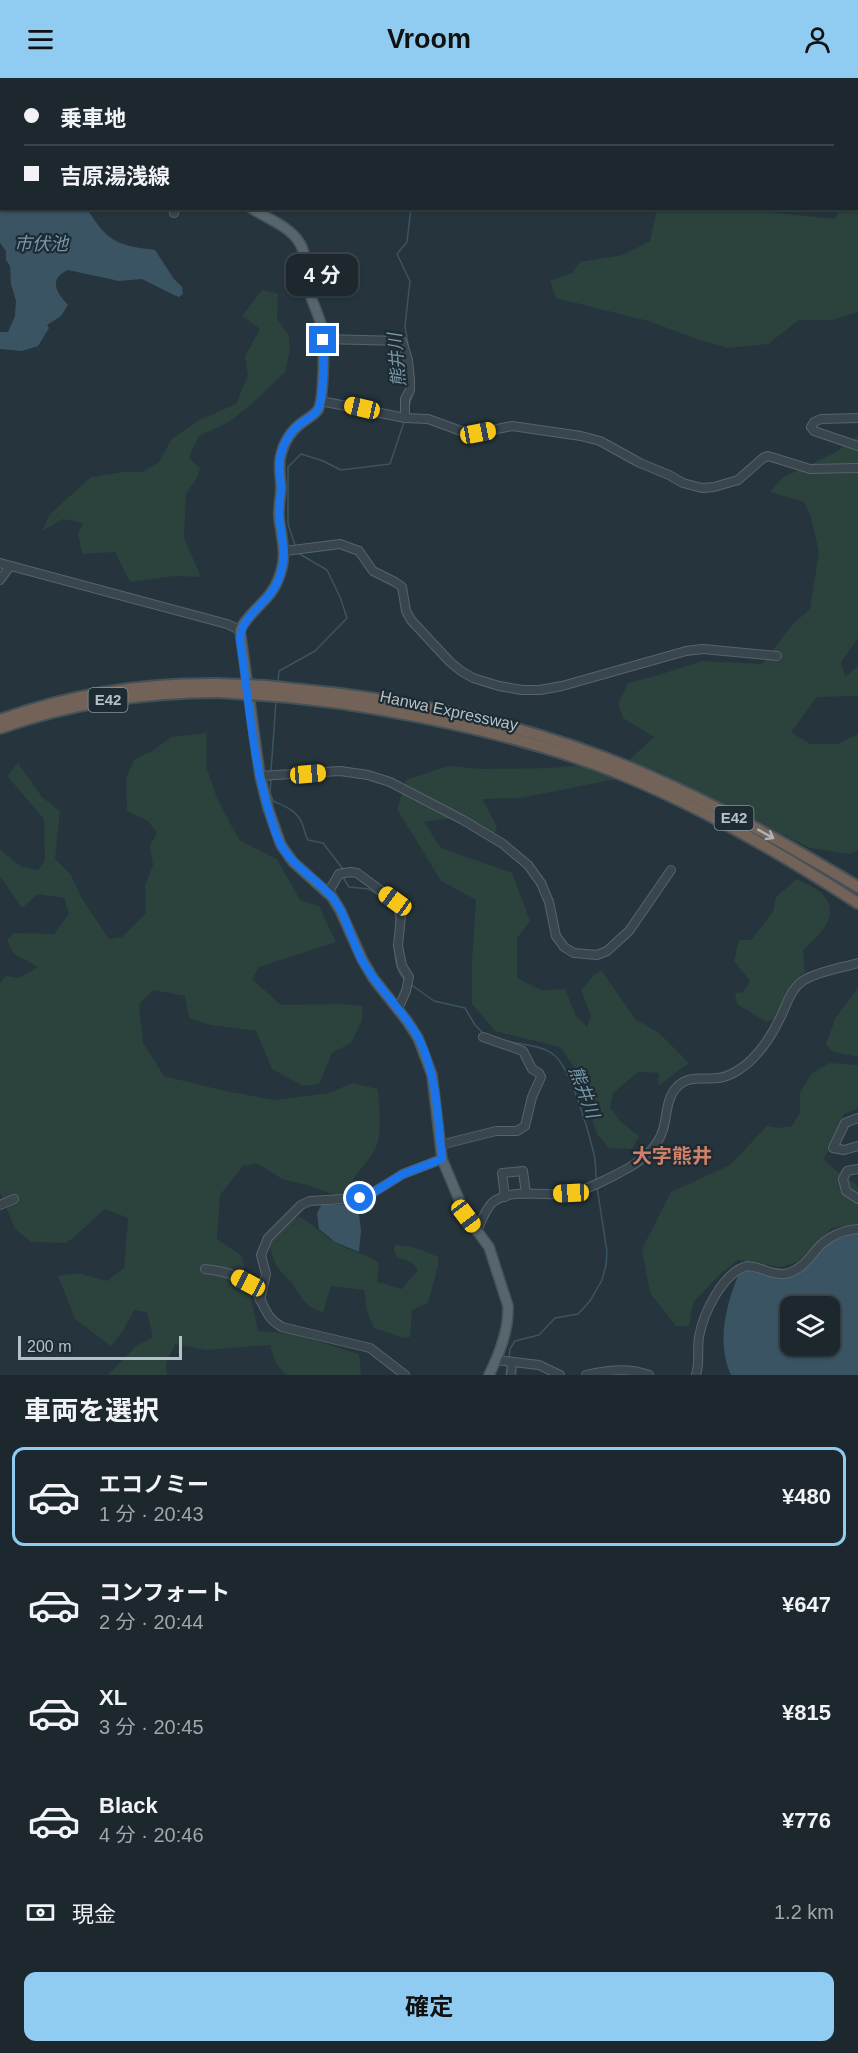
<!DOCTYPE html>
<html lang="ja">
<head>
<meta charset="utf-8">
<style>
  body { margin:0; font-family:Arial,"Noto Sans JP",sans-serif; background:#253036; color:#f1f3f6; height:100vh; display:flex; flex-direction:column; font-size:22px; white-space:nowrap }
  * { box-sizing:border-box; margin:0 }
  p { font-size:20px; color:#a0a6aa }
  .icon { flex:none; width:33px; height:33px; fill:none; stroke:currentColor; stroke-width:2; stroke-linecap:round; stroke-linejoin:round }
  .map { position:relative; height:1297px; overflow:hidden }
  .drawer { display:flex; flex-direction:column; background:#1c282e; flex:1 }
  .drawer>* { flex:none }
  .guide { position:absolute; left:0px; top:0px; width:858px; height:132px; box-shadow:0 2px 4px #0004,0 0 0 2px #3a444a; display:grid; align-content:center; height:132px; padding:0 24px; background:#1c282e }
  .tools { position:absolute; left:780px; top:1218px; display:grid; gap:12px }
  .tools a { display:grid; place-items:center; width:60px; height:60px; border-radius:12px; background:#1c282e; box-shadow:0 2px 4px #0004,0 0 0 2px #3a444a; font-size:30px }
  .scale { position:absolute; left:18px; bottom:15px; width:164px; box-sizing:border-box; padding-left:6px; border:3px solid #b5c1c8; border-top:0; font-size:16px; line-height:21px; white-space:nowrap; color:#b5c1c8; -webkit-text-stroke:4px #1e2b32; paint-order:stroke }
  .end { position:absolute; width:27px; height:27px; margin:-14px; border:8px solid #1a73e8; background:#fff; box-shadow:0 0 0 3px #fff }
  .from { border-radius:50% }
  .bubble { position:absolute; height:42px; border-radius:12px; background:#1c282e; box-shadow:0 2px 4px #0004,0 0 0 2px #3a444a; font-size:20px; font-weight:700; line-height:42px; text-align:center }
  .car { position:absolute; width:18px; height:36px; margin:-18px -9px; border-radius:8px; box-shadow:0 0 4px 2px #0007; background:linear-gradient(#f5c518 24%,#345 0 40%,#f5c518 0 76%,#345 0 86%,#f5c518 0) }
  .guide b { display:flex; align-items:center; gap:21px; height:57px; font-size:22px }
  .guide b+b { border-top:2px solid #3a444a }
  .guide i { width:15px; height:15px; background:#f1f3f6 }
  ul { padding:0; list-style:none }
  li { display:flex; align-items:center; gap:18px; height:99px; margin:0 12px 9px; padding:0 12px; border:3px solid transparent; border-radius:12px }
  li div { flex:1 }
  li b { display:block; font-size:22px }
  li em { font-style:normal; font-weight:700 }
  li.selected { border-color:#90ccf2 }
  li>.icon { width:54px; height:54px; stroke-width:1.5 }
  h2 { padding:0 24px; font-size:27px; line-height:72px }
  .pay { display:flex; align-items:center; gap:15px; height:66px; padding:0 24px; font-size:22px }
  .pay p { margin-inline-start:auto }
  .action { display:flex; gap:12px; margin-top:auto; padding:12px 24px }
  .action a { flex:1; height:69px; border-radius:12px; background:#90ccf2; color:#111; font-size:24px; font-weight:700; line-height:69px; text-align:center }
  header { display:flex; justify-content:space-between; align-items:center; height:78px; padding:0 24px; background:#90ccf2; color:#111; font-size:27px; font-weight:700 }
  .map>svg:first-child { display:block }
  .green { fill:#2b423d }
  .water { fill:#3a5463; fill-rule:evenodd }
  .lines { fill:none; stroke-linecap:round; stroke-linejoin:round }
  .stream { stroke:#3a5463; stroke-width:1.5 }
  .minor-casing { stroke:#57646b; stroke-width:10 }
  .major-casing { stroke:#455259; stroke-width:12 }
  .highway-casing { stroke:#445158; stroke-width:14 }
  .minor { stroke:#39464d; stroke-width:8 }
  .major { stroke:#57656d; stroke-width:9 }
  .highway { stroke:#726257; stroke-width:10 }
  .highway-bridge-casing { stroke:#445158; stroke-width:14; stroke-linecap:butt }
  .highway-bridge { stroke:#726257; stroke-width:10 }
  .oneway { stroke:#abb3b7 }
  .route { stroke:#1a73e8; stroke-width:8 }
  .labels { text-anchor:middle; stroke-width:4.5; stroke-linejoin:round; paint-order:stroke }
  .shield { fill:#1e2b32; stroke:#88949b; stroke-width:1.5 }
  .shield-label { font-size:15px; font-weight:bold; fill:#b5c1c8 }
  .street-label { font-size:16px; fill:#b5c1c8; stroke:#1e2b32 }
  .water-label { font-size:18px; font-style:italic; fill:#7798aa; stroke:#1e2b32 }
  .quarter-label { font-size:20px; font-weight:bold; fill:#cf7f6a; stroke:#1e2b32 }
</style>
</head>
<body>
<header><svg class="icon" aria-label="menu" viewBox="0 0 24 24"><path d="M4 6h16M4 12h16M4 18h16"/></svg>Vroom<svg class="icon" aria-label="person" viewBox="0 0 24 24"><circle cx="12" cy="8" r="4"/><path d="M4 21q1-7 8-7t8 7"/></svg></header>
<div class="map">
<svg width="858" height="1297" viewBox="0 0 858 1297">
  <rect width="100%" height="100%" fill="#26353d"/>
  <g class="green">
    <polygon points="858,9 858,234 832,242 799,242 768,266 728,270 697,261 648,243 556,220 550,203 572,195 580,184 623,177 650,163 657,131 757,131 768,134 835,141 839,131 856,130 856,10"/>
    <polygon points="262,212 278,216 277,241 289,258 290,272 285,294 252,326 229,344 199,358 189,379 200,391 195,403 186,416 184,460 201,499 175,498 130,504 115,474 82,476 78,456 83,445 63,441 42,453 50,436 91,399 124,394 142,394 159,384 171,362 199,342 236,326 248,298 245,278 260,251 242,238"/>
    <polygon points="858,358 858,560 841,584 845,599 858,588 858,618 817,619 791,654 810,666 838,666 858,656 858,772 850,776 810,770 657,693 520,720 482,721 497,748 493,761 459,739 424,744 441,770 512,795 530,843 517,860 517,900 541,912 565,911 576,938 587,949 591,938 581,912 594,897 602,893 635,941 659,955 689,985 658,1008 659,995 638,994 613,1015 610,1030 621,1044 639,1058 632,1071 609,1070 597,1056 578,995 560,969 495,953 472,926 472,883 476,822 441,803 397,731 406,702 448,688 483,691 550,690 628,683 654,659 623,640 618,626 628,605 652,599 702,583 762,586 793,546 810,531 819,474 810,436 804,424 770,414 782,400 836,374"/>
    <path d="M207 655 206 688 217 720 239 762 277 781 300 822 319 828 336 864 259 889 252 901 281 927 339 926 362 928V943L351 965 332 975 319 1006 303 1008 272 991 256 953 210 947 189 940 185 918 153 912 139 926 143 965 164 998 225 1013 275 1022 329 1015 352 1005 378 1011C379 1027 383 1056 375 1071 367 1087 352 1097 347 1114L334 1117 311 1108 282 1101 257 1085 243 1088 220 1117 217 1161 242 1178 258 1253 294 1256 359 1276 361 1297H285L276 1285 270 1267 207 1272 175 1266 166 1286 167 1297H108L135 1269 153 1259 147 1234 134 1232 123 1253 111 1268 75 1241 58 1198 78 1195 107 1203 124 1190 128 1140 105 1131 67 1165 31 1164 15 1151 0 1115V905L6 898 19 900 38 889 14 876 7 862 14 855 54 856 69 836 64 820 38 816 22 830 0 798V772L22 789 38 792 45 782 44 741 7 698 18 685 42 719 60 733 55 781 71 797 81 819 109 861 122 859 146 835 145 808 153 787 150 768 157 755 148 743 127 733 126 700 134 682 154 672 171 659Z"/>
    <path d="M797 801C804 805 815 809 821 815 844 837 818 857 803 873L805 894 791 906 775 940 766 944 737 926 735 915 743 914 750 903 734 883 739 862H751L773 834 776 819Z"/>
    <polygon points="858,909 858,979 831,973 826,966 835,941"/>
    <path d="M829 985 858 987V1030L844 1036 824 1081C833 1092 846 1099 858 1108V1146L832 1150 797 1184 780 1189 738 1182 718 1198 693 1225 689 1248H676L650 1215 642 1171 671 1114 730 1087 767 1048 778 1050 792 1048 800 1035V1015L811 996Z"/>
    <path d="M300 1139C313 1146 322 1157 335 1164 349 1173 365 1175 379 1185L377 1204 402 1211 418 1192C414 1184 405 1181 397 1180L394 1172 395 1167C412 1167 423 1172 438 1179V1188L428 1225 412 1232 410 1259 404 1260 374 1250 367 1233 364 1212 331 1208 323 1234C305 1229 301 1219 292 1205 288 1200 283 1196 279 1191 273 1183 271 1173 269 1164L292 1140Z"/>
  </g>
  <g class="water">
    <path d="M0 95H1L2 130 87 131C108 164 116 167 155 172L174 201 182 209 183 216 179 219 174 217 142 201 119 203 68 192C48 201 56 214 68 227L61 238 47 247 49 250 38 268 22 273 0 271V254H8L15 238 16 223 11 206 10 188 6 182V173L0 165Z"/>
    <polygon points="322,1126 347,1127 358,1129 361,1152 359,1174 335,1164 319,1151 317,1135"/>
    <path d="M858 1154V1297H731C716 1264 726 1227 739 1195L750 1192 772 1199 788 1198 832 1163ZM790 1228H830V1268H790Z"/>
  </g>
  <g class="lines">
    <g class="stream">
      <polyline points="432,0 432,2"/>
      <polyline points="409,272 405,248 410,203 397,176 407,164 411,130"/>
      <polyline points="409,328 413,315"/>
      <polyline points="295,467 288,446 288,389 301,376 323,383 341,392 390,386 404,344"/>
      <polyline points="278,604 279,593 315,573 347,540 340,519 327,492 298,475"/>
      <polyline points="271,693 276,623"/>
      <path d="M271 701 270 714 273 723C287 729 298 733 303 748 305 754 305 757 308 762L323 765 343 791"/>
      <polyline points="343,799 349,809 369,811 389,825 394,832 396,841 395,867"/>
      <path d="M395 872C395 882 397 895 406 903"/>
      <polyline points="410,906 434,923 465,930 475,947 484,956"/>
      <path d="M503 962C519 967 542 966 555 978 571 991 589 1055 594 1076 596 1085 596 1095 596 1104"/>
      <polyline points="509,1281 510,1271 515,1263 539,1257 555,1240 578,1236 590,1223 602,1202 606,1187 607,1174 597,1109"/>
      <polyline points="506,1297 508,1286"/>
    </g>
    <g class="minor-casing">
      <g id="minor">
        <polyline points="282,2 283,0"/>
        <polyline points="0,81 2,81"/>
        <polyline points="174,135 174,130"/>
        <polyline points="323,261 402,263 408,282 410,302 410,312 405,321 405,340"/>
        <polyline points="321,323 405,340 428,341 461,353 478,355 512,348 581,358 600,363 640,385 669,397 683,405 702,410 714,409 738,402 763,380 768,378 810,391 858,390"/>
        <polyline points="858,340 821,341 814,344 811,349 814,353 858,368"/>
        <polyline points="285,473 340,466 359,473 373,493 395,504 402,509 406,533 411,542 450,584 461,593 473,600 499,608 522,612 540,612 562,608 686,573 703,571 777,578"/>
        <polyline points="0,485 227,546 240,552"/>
        <polyline points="0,502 10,488"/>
        <polyline points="260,698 340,693 368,697 390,704 463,742 503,766 528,787 541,805 549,824 556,858 564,869 574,875 597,877 607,873 629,853 671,792"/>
        <polyline points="328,815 339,796 350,794 357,795 395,823 401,837 398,868 402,888 409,899 406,913 398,931"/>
        <polyline points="858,1040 845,1045 833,1070 844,1072 858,1068"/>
        <polyline points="440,1067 496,1053 517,1053 525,1048 532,1019 541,999 539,995 532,991 523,973 483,959"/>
        <polyline points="858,1091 847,1093 843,1101 846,1113 858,1121"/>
        <polyline points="505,1119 502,1095 523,1093 526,1116"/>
        <polyline points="0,1127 14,1121"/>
        <path d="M477 1153C481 1144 485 1132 492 1125 511 1108 550 1120 572 1115 587 1112 616 1097 630 1089 645 1080 660 1066 664 1048 667 1035 667 1020 676 1010 688 996 704 1002 719 1000 726 999 734 995 740 991 756 981 771 959 779 942 787 928 790 909 806 901 821 893 841 890 858 885"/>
        <path d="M205 1191C221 1193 246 1197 255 1212 265 1227 265 1240 282 1249L370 1270 405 1297"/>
        <polyline points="260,1222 266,1196 261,1177 268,1160 301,1127 310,1123 360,1120 369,1117 403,1096 442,1081"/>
        <polyline points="496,1282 539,1287 560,1297"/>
        <polyline points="511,1297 512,1285"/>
        <path d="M586 1297C606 1292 629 1289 649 1297"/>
        <path d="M696 1297C700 1285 697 1272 699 1259 703 1236 723 1193 748 1188 761 1189 771 1197 785 1196 800 1193 808 1182 817 1171 827 1159 843 1152 858 1151"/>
      </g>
    </g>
    <g class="major-casing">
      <g id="major">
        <polyline points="484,2 487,0"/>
        <path d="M251 130C266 140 289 148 299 164 307 175 304 190 307 203 309 219 317 232 321 246 325 260 324 321 318 332 314 337 308 340 303 344 290 353 283 365 280 381 279 390 280 399 281 408 281 419 278 429 279 440 282 464 288 478 278 502 270 523 249 533 240 552L260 698 268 730 281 767 293 784 332 819 340 832 362 881 373 900 407 943 418 960 432 997 442 1081 466 1138 489 1169 508 1228C509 1251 499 1277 489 1297"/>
      </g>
    </g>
    <g class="highway-casing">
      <g id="highway">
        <path d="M341 616C443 629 546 654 640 694 716 726 788 767 858 809"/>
        <path d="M340 625C433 639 525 659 613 693 699 727 780 775 858 825"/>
        <path d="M0 642C71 616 143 605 218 606"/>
        <path d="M0 650C71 625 145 614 219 614"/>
      </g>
    </g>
    <use href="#minor" class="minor"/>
    <use href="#major" class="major"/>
    <use href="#highway" class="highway"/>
    <g class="highway-bridge-casing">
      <g id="highway-bridge">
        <polyline points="218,606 266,608 341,616"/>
        <polyline points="219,614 289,619 340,625"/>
      </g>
    </g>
    <use href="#highway-bridge" class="highway-bridge"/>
  </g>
  <defs><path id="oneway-shaft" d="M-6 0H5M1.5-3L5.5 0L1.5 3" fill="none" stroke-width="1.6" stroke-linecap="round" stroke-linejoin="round" transform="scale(1.5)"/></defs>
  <use class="oneway" href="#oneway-shaft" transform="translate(766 756) rotate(29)"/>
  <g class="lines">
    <path class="route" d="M323 262C323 279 325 317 318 331 314 338 307 341 301 345 289 354 283 365 280 380 278 390 281 401 281 412 280 423 278 433 280 444 283 467 287 480 278 503 269 526 240 536 240 563 249 621 252 681 270 737 273 747 276 758 281 767 293 789 316 800 332 819 347 837 351 863 363 884 379 912 404 933 419 961 437 997 438 1041 442 1081L403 1096 369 1117 360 1120"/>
  </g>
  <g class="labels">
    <g class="shield">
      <rect x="88.5" y="610" width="39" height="24" rx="4.5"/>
      <rect x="714.5" y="728" width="39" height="24" rx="4.5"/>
    </g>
    <g class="shield-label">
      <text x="108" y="627">E42</text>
      <text x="734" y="745">E42</text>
    </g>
    <g class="street-label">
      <text transform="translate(449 632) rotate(12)" y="6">Hanwa Expressway</text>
    </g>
    <g class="water-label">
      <text x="41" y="172">市伏池</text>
      <text transform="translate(397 282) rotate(-95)" y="6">熊井川</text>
      <text transform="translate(584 1014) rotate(69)" y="6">熊井川</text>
    </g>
    <g class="quarter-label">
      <text x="672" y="1085">大字熊井</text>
    </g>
  </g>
</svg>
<div class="tools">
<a><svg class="icon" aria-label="layers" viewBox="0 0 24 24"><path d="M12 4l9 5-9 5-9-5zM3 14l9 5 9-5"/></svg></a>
</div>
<div class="scale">200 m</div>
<i class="end from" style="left:360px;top:1120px"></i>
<i class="end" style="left:323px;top:262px"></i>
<div class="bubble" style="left:286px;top:176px;width:72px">4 分</div>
<i class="car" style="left:362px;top:330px;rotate:283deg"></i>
<i class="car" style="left:478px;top:355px;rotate:79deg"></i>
<i class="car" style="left:308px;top:696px;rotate:85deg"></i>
<i class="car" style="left:395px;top:823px;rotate:306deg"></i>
<i class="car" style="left:571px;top:1115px;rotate:267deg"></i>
<i class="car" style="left:466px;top:1138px;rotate:143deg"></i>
<i class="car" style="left:248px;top:1205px;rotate:298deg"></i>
<div class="guide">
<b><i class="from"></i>乗車地</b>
<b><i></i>吉原湯浅線</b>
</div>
</div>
<section class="drawer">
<h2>車両を選択</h2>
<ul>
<li class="selected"><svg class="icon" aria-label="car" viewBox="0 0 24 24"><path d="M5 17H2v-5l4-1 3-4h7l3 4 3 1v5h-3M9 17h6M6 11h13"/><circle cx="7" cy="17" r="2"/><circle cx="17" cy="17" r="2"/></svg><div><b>エコノミー</b><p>1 分 · 20:43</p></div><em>¥480</em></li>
<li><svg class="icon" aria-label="car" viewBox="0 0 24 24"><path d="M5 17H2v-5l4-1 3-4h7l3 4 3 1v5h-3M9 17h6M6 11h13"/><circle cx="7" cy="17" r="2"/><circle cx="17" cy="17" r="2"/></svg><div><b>コンフォート</b><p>2 分 · 20:44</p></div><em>¥647</em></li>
<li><svg class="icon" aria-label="car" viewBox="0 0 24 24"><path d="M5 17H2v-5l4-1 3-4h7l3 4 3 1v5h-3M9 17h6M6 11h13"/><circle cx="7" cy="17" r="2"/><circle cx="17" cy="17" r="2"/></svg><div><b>XL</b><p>3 分 · 20:45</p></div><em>¥815</em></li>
<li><svg class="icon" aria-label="car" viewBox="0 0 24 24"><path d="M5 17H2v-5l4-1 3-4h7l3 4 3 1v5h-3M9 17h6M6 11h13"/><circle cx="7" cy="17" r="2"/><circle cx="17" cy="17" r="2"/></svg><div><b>Black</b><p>4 分 · 20:46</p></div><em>¥776</em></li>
</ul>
<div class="pay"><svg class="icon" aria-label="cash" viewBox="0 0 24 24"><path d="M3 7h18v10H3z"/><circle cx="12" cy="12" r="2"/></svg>現金<p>1.2 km</p></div>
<div class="action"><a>確定</a></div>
</section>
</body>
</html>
